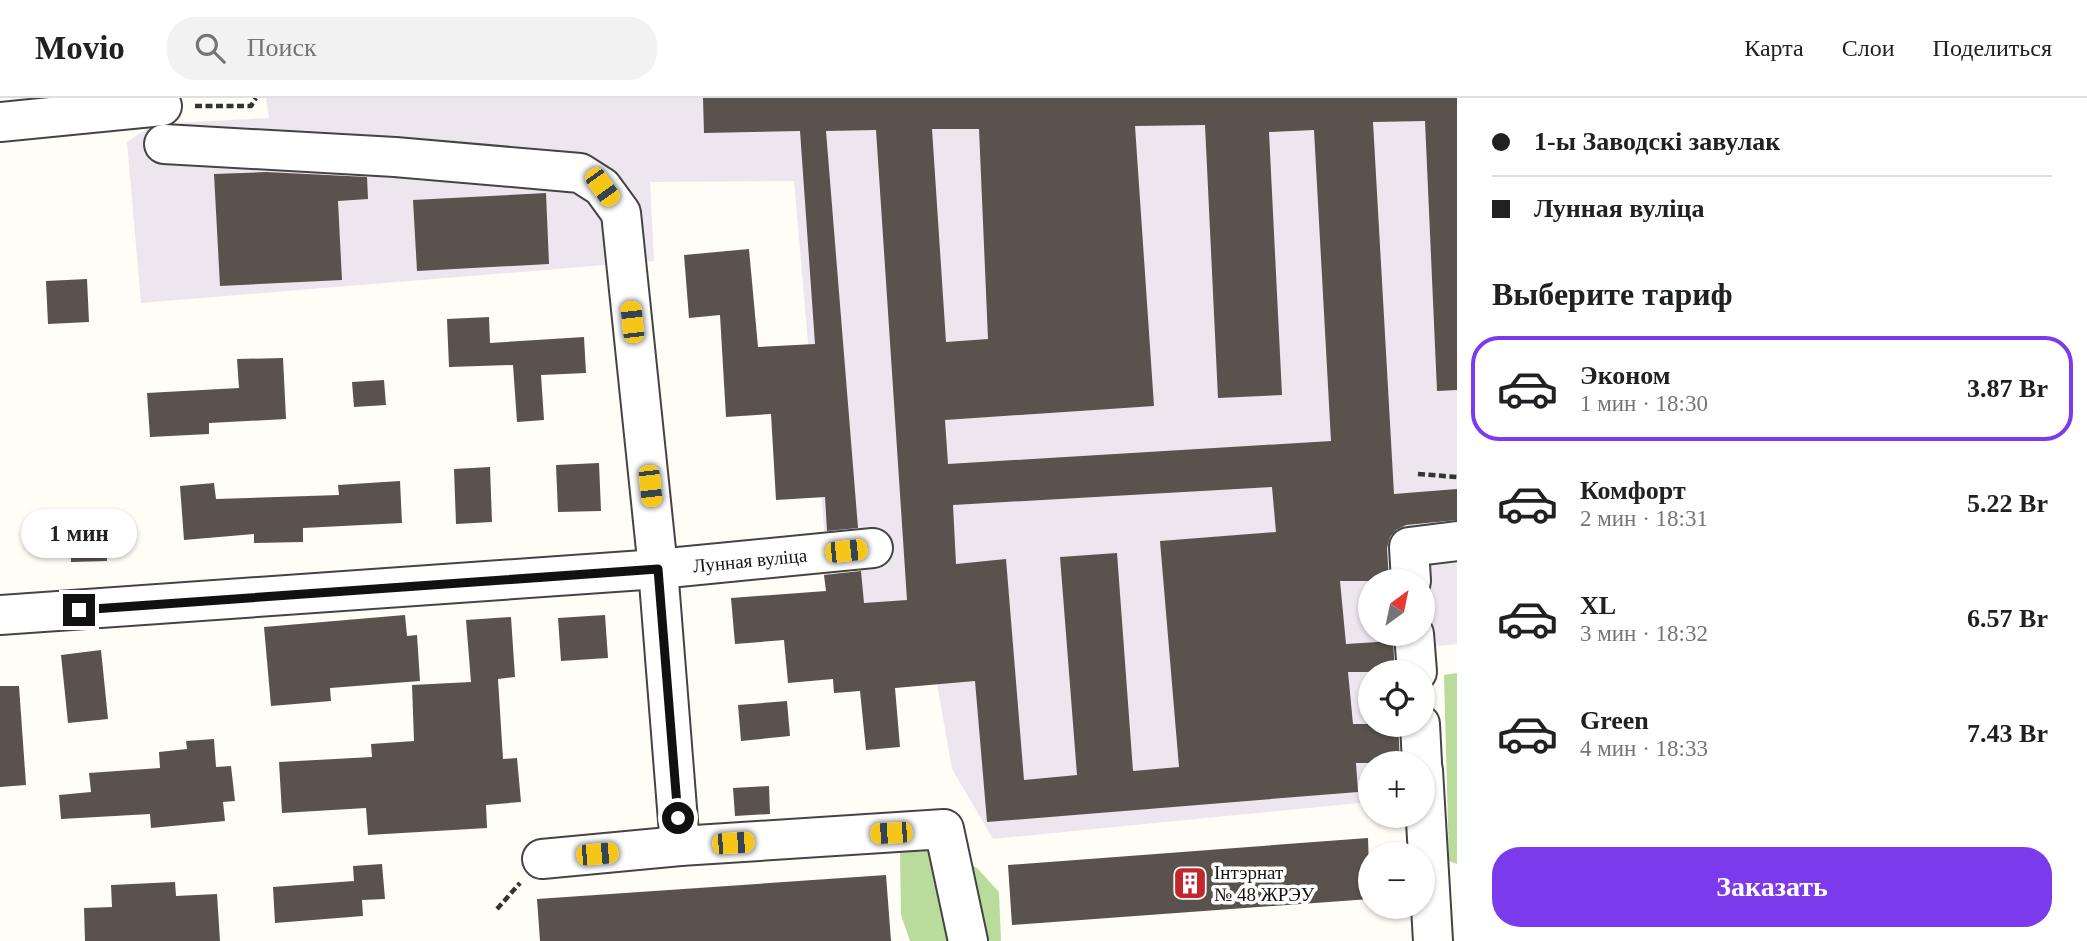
<!DOCTYPE html>
<html lang="ru">
<head>
<meta charset="utf-8">
<style>
  body { margin:0; font-family:Georgia,serif; background:#f2f2f2; color:#202124; height:100vh; display:flex; flex-direction:column; font-size:26px; white-space:nowrap }
  * { box-sizing:border-box; margin:0 }
  p { font-size:23px; color:#757577 }
  .icon { flex:none; width:38px; height:38px; fill:none; stroke:currentColor; stroke-width:2; stroke-linecap:round; stroke-linejoin:round }
  .map { position:relative; flex:1; overflow:hidden }
  .panel { display:flex; flex-direction:column; background:#fff; width:630px }
  .panel>* { flex:none }
  .guide { display:grid; align-content:center; height:154px; padding:0 35px; background:#fff }
  .needle { width:46px; rotate:33deg }
  .controls { position:absolute; left:1358px; top:471px; display:grid; gap:14px }
  .controls a { display:grid; place-items:center; width:77px; height:77px; border-radius:50%; background:#fff; box-shadow:0 2px 5px #0004; font-size:35px }
  .end { position:absolute; width:32px; height:32px; margin:-16px; border:9px solid #111; background:#fff; box-shadow:0 0 0 4px #fff }
  .from { border-radius:50% }
  .bubble { position:absolute; height:49px; border-radius:24px; background:#fff; box-shadow:0 2px 5px #0004; font-size:23px; font-weight:800; line-height:49px; text-align:center }
  .car { position:absolute; width:21px; height:42px; margin:-21px -10px; border-radius:9px; box-shadow:0 0 5px 2px #0007; background:linear-gradient(#f5c518 24%,#345 0 40%,#f5c518 0 76%,#345 0 86%,#f5c518 0) }
  .guide b { display:flex; align-items:center; gap:24px; height:66px; font-size:26px }
  .guide b+b { border-top:2px solid #e0e0e0 }
  .guide i { width:18px; height:18px; background:#202124 }
  ul { padding:0; list-style:none }
  li { display:flex; align-items:center; gap:21px; height:105px; margin:0 14px 10px; padding:0 21px; border:4px solid transparent; border-radius:28px }
  li div { flex:1 }
  li b { display:block; font-size:26px }
  li em { font-style:normal; font-weight:800 }
  li.current { border-color:#7c3aed }
  li>.icon { width:63px; height:63px; stroke-width:1.5 }
  h2 { padding:0 35px; font-size:32px; line-height:84px }
  .cta { display:flex; gap:14px; margin-top:auto; padding:14px 35px }
  .cta a { flex:1; height:80px; border-radius:28px; background:#7c3aed; color:#fff; font-size:28px; font-weight:800; line-height:80px; text-align:center }
  header { display:flex; align-items:center; gap:42px; box-sizing:border-box; height:98px; padding:0 35px; background:#fff; border-bottom:2px solid #e0e0e0 }
  header strong { font-size:33px }
  nav { display:flex; gap:38px; margin-inline-start:auto; font-size:24px }
  .search { width:490px; height:63px; background:#f2f2f2; display:flex; align-items:center; gap:18px; box-sizing:border-box; padding:0 24px; border-radius:28px; color:#757577; font-size:26px }
  main { display:flex; flex:1; min-height:0 }
  .map>svg:first-child { display:block }
  .industrial { fill:#eee6ef; fill-rule:evenodd }
  .forest { fill:#b9dc9c }
  .building { fill:#5a524d; fill-rule:evenodd }
  .lines { fill:none; stroke-linecap:round; stroke-linejoin:round }
  .minor-casing { stroke:#444; stroke-width:42 }
  .path { stroke:#333; stroke-width:4.5; stroke-dasharray:7 3.5; stroke-linecap:butt }
  .minor { stroke:#fff; stroke-width:38 }
  .route { stroke:#111; stroke-width:9 }
  .labels { text-anchor:middle; stroke-width:7; stroke-linejoin:round; paint-order:stroke }
  .street-label { font-size:19px; fill:#111; stroke:#fff }
  .poi-label { font-size:19px; fill:#111; stroke:#fff; text-anchor:start }
</style>
</head>
<body>
<header>
<strong>Movio</strong>
<div class="search"><svg class="icon" aria-label="search" viewBox="0 0 24 24"><circle cx="10" cy="10" r="6"/><path d="M15 15l6 6"/></svg>Поиск</div>
<nav><a>Карта</a><a>Слои</a><a>Поделиться</a></nav>
</header>
<main>
<div class="map">
<svg width="1457" height="843" viewBox="0 0 1457 843">
  <rect width="100%" height="100%" fill="#fffdf5"/>
  <path class="industrial" d="M266 0H1457V546L1429 549 1433 707 1423 665H1370V704L993 741 952 671 937 586 834 595 824 471 825 441 794 83 650 84 654 163 141 205 127 44 154 26 269 20ZM1370 483H1423V536H1370ZM1370 574H1423V626H1370Z"/>
  <g class="forest">
    <polygon points="1457,575 1457,766 1449,763 1444,577"/>
    <polygon points="934,745 977,770 999,794 1001,843 910,843 901,817 900,751"/>
  </g>
  <g class="building">
    <path d="M703 0H1457V292L1437 293 1425 23 1373 24 1394 396 1457 391V422L1406 427 1396 432 1390 439 1387 450 1389 483H1340L1346 546 1393 543 1395 574H1348L1353 626H1398L1400 665H1356L1358 694 987 724 975 583 895 590 900 649 866 652 860 593 834 595 833 581 788 585 784 542 735 546 731 500 826 493 824 477 861 473 864 505 907 502 876 32 826 33 858 430 827 433 825 399 776 402 771 316 726 319 720 217 689 220 684 157 749 151 758 249 815 246 800 33 704 35ZM1205 27 1218 300 1282 297 1269 34 1314 32 1331 343 948 366 945 322 1154 308 1135 28ZM932 31H979L988 241 946 244ZM1272 389 1276 434 1160 443 1179 669 1133 673 1117 455 1060 459 1077 677 1024 682 1006 461 956 466 953 407Z"/>
    <polygon points="266,74 367,79 368,101 338,103 342,182 220,188 214,76"/>
    <polygon points="546,95 549,166 417,173 413,102"/>
    <polygon points="87,181 89,224 48,226 46,183"/>
    <polygon points="489,219 490,245 584,239 586,275 541,277 544,322 517,324 513,267 449,269 447,221"/>
    <polygon points="283,260 286,321 209,325 209,336 150,339 147,295 239,290 237,261"/>
    <polygon points="384,282 386,307 354,309 352,284"/>
    <polygon points="599,365 601,413 558,414 556,367"/>
    <polygon points="490,369 492,424 456,426 454,371"/>
    <polygon points="400,383 402,425 303,430 303,444 254,445 254,436 184,442 180,388 214,385 216,401 339,397 338,387"/>
    <polygon points="105,418 107,463 71,464 70,420"/>
    <polygon points="405,517 407,538 417,537 420,583 330,590 331,603 271,608 264,529"/>
    <polygon points="605,517 608,560 561,563 558,520"/>
    <polygon points="511,519 515,579 498,581 503,661 517,660 521,704 486,707 487,730 368,737 366,710 282,715 279,664 372,659 371,646 414,643 412,587 471,584 466,522"/>
    <polygon points="101,552 108,621 68,625 61,557"/>
    <polygon points="0,588 19,588 26,687 0,689"/>
    <polygon points="787,603 790,638 741,643 738,607"/>
    <polygon points="214,641 216,669 231,668 235,703 223,704 225,723 151,730 150,716 61,721 59,697 91,694 89,675 160,670 159,654 187,651 186,643"/>
    <polygon points="769,688 770,716 735,718 733,690"/>
    <polygon points="1368,740 1370,801 1012,827 1008,767"/>
    <polygon points="382,766 385,801 362,802 363,818 275,825 273,789 354,783 353,768"/>
    <polygon points="886,777 891,843 540,843 537,801"/>
    <polygon points="175,784 176,798 217,796 220,843 85,843 84,810 112,809 111,787"/>
  </g>
  <g class="lines">
    <g class="minor-casing">
      <g id="minor">
        <polyline points="0,24 162,8"/>
        <polyline points="164,46 395,59 580,75 602,89 621,115 658,471 680,748"/>
        <polyline points="1411,483 1409,449 1457,443"/>
        <path id="s1" d="M0 517 658 471 873 450"/>
        <polyline points="1414,536 1417,574"/>
        <polyline points="1420,626 1422,665"/>
        <polyline points="1423,672 1433,843"/>
        <polyline points="542,761 680,748 944,731 968,843"/>
      </g>
    </g>
    <g class="path">
      <polyline points="195,8 251,8 256,0"/>
      <polyline points="1418,376 1457,379"/>
      <polyline points="497,811 520,785"/>
    </g>
    <use href="#minor" class="minor"/>
  </g>
  <g class="lines">
    <polyline class="route" points="79,512 658,471 678,720"/>
  </g>
  <defs>
    <g id="building-square" transform="scale(1.75)"><rect x="-9" y="-9" width="18" height="18" rx="4" fill="#c4262e" stroke="#fff"/><path d="M-4-6H4V6H1V3H-1V6H-4ZM-2.5-4.3h1.7v1.8h-1.7ZM.8-4.3h1.7v1.8H.8ZM-2.5-1h1.7V.8h-1.7ZM.8-1h1.7V.8H.8Z" fill="#fff"/></g>
  </defs>
  <g fill-rule="evenodd">
    <use href="#building-square" x="1190" y="785"/>
  </g>
  <g class="labels">
    <g class="street-label">
      <text dy="7" stroke="none"><textPath href="#s1" startOffset="752">Лунная вуліца</textPath></text>
    </g>
    <g class="poi-label">
      <text x="1214" y="781">Інтэрнат<tspan x="1214" dy="22">№ 48 ЖРЭУ</tspan></text>
    </g>
  </g>
</svg>
<div class="controls">
<a><svg class="needle" viewBox="-14 -14 28 28"><path d="M0-13l5 13h-10z" fill="#e53935"/><path d="M0 13l5-13h-10z" fill="#757577"/></svg></a>
<a><svg class="icon" aria-label="locate" viewBox="0 0 24 24"><circle cx="12" cy="12" r="6"/><path d="M12 2v4M12 18v4M2 12h4M18 12h4"/></svg></a>
<a>+</a>
<a>−</a>
</div>
<i class="end from" style="left:678px;top:720px"></i>
<i class="end" style="left:79px;top:512px"></i>
<div class="bubble" style="left:21px;top:411px;width:116px">1 мин</div>
<i class="car" style="left:602px;top:89px;rotate:144deg"></i>
<i class="car" style="left:632px;top:224px;rotate:354deg"></i>
<i class="car" style="left:650px;top:388px;rotate:174deg"></i>
<i class="car" style="left:846px;top:453px;rotate:84deg"></i>
<i class="car" style="left:891px;top:735px;rotate:267deg"></i>
<i class="car" style="left:733px;top:745px;rotate:86deg"></i>
<i class="car" style="left:597px;top:756px;rotate:85deg"></i>
</div>
<section class="panel">
<div class="guide">
<b><i class="from"></i>1-ы Заводскі завулак</b>
<b><i></i>Лунная вуліца</b>
</div>
<h2>Выберите тариф</h2>
<ul>
<li class="current"><svg class="icon" aria-label="car" viewBox="0 0 24 24"><path d="M5 17H2v-5l4-1 3-4h7l3 4 3 1v5h-3M9 17h6M6 11h13"/><circle cx="7" cy="17" r="2"/><circle cx="17" cy="17" r="2"/></svg><div><b>Эконом</b><p>1 мин · 18:30</p></div><em>3.87 Br</em></li>
<li><svg class="icon" aria-label="car" viewBox="0 0 24 24"><path d="M5 17H2v-5l4-1 3-4h7l3 4 3 1v5h-3M9 17h6M6 11h13"/><circle cx="7" cy="17" r="2"/><circle cx="17" cy="17" r="2"/></svg><div><b>Комфорт</b><p>2 мин · 18:31</p></div><em>5.22 Br</em></li>
<li><svg class="icon" aria-label="car" viewBox="0 0 24 24"><path d="M5 17H2v-5l4-1 3-4h7l3 4 3 1v5h-3M9 17h6M6 11h13"/><circle cx="7" cy="17" r="2"/><circle cx="17" cy="17" r="2"/></svg><div><b>XL</b><p>3 мин · 18:32</p></div><em>6.57 Br</em></li>
<li><svg class="icon" aria-label="car" viewBox="0 0 24 24"><path d="M5 17H2v-5l4-1 3-4h7l3 4 3 1v5h-3M9 17h6M6 11h13"/><circle cx="7" cy="17" r="2"/><circle cx="17" cy="17" r="2"/></svg><div><b>Green</b><p>4 мин · 18:33</p></div><em>7.43 Br</em></li>
</ul>
<div class="cta"><a>Заказать</a></div>
</section>
</main>
</body>
</html>
